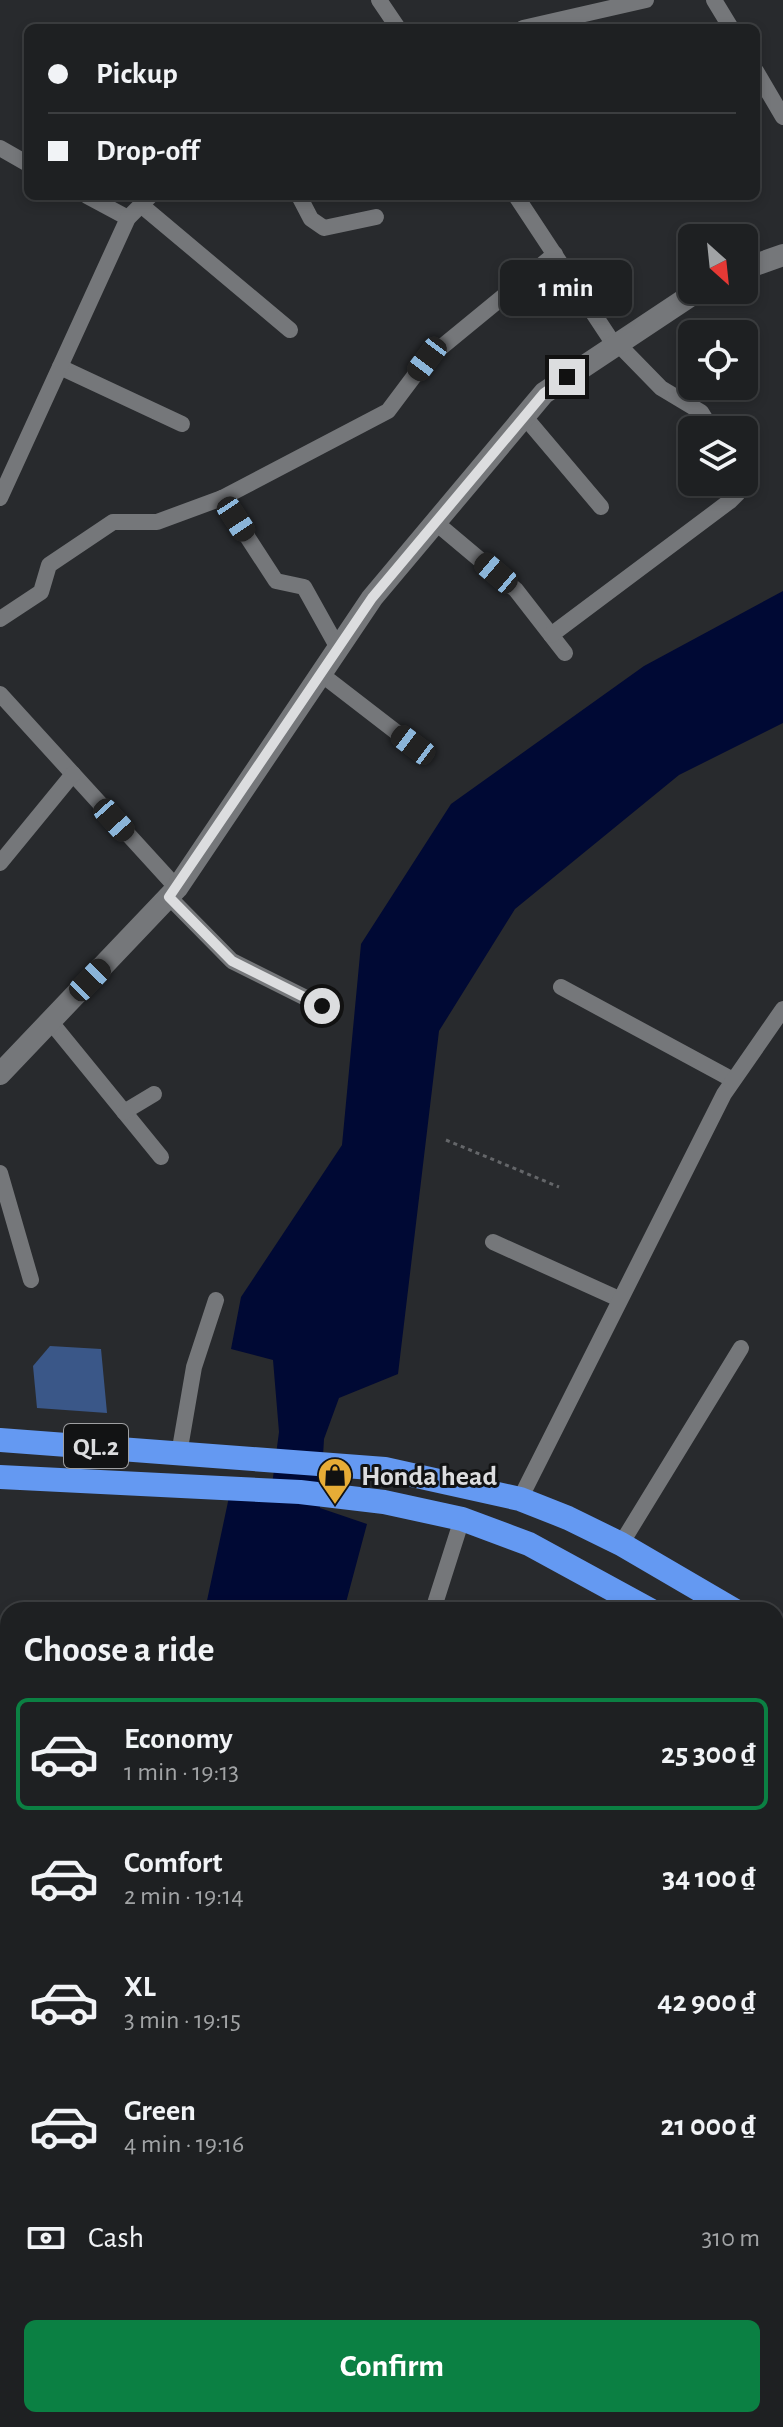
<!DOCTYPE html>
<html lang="en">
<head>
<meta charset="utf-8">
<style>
  body { margin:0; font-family:"Alegreya Sans",sans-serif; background:#2b2d2f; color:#f1f3f6; height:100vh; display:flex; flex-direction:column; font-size:30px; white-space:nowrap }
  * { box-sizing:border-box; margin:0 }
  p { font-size:26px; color:#a1a3a5 }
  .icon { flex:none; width:44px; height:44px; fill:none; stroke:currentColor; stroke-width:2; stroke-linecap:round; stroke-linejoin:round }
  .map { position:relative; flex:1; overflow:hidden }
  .drawer { position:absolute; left:0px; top:1602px; width:784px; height:826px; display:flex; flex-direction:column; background:#1e2022; border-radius:24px 24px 0 0; box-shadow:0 4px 12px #0003,0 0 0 2px #3c3e40 }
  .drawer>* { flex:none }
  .top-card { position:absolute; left:24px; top:24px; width:736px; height:176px; border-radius:12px; box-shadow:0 4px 12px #0003,0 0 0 2px #3c3e40; display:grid; align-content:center; height:176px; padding:0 24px; background:#1e2022 }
  .needle { width:52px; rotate:153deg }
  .tools { position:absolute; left:678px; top:224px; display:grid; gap:16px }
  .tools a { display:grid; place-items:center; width:80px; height:80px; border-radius:12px; background:#1e2022; box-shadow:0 4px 12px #0003,0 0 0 2px #3c3e40; font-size:40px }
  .end { position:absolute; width:36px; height:36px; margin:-18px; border:10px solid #dcdddf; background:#111; box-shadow:0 0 0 4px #111 }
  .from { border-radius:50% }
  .bubble { position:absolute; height:56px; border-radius:12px; background:#1e2022; box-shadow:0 4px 12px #0003,0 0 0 2px #3c3e40; font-size:26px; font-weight:700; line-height:56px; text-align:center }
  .car { position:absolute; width:24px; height:48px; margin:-24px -12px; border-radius:10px; box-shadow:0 0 6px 2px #0007; background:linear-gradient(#222 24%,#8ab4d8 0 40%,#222 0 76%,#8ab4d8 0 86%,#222 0) }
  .top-card b { display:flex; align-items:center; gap:28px; height:76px; font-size:30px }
  .top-card b+b { border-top:2px solid #3c3e40 }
  .top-card i { width:20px; height:20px; background:#f1f3f6 }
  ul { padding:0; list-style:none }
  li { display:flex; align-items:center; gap:24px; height:112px; margin:0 16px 12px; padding:0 8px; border:4px solid transparent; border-radius:12px }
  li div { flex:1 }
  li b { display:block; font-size:30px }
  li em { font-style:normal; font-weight:700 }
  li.selected { border-color:#0b8043 }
  li>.icon { width:72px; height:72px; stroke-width:1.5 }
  h2 { padding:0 24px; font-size:36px; line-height:96px }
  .pay { display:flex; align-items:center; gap:20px; height:88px; padding:0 24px; font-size:30px }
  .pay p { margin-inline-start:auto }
  .action { display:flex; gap:16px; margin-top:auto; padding:16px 24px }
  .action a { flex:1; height:92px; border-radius:12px; background:#0b8043; color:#fff; font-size:32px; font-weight:700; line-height:92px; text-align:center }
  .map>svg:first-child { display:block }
  .water { fill:#000934 }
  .building { fill:#3a5788 }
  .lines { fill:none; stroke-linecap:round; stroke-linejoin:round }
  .path { stroke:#646669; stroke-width:3; stroke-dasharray:4 4; stroke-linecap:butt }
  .street { stroke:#75777a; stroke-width:16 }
  .secondary { stroke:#75777a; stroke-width:22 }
  .highway { stroke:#6499f2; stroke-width:24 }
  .route { stroke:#dcdddf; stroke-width:10 }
  .labels { text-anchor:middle; stroke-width:6; stroke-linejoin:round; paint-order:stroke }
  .shield { fill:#121314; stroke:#9fa0a2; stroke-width:2 }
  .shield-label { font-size:26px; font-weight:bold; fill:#dcdddf }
  .poi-label { font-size:28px; font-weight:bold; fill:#dcdddf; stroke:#121314; text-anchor:start }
</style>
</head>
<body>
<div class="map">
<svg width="783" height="2427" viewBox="0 0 783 2427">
  <rect width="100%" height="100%" fill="#282a2d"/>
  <g class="water">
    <polygon points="783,591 783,723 679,775 515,909 439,1031 398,1374 339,1398 324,1439 320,1508 367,1524 344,1610 205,1610 229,1497 270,1500 279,1432 273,1360 231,1349 241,1297 342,1145 361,944 451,804 644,666"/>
    <polygon points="8,2221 8,2420 97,2420 94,2427 0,2427 0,2238"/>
    <polygon points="783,2351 783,2416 774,2427 726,2427 732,2420 776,2420 776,2360"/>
  </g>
  <polygon class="building" points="50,1346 101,1349 107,1413 37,1408 33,1366"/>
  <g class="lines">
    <polyline class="path" points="446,1140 559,1187"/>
    <g class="street">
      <polyline points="379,0 398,28"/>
      <polyline points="714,0 731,28"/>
      <polyline points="523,28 646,0"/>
      <polyline points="756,71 783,117"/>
      <polyline points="0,148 28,164"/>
      <polyline points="87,196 128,218"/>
      <polyline points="299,196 311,219 324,228 376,217"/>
      <polyline points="516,196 615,346"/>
      <polyline points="141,205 290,330"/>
      <polyline points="618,344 661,388 701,412 712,430"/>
      <polyline points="60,367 182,424"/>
      <polyline points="524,416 601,507"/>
      <polyline points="0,498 128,218 150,196"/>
      <polyline points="222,498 276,581 304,587 338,648"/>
      <polyline points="435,522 516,590 565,653"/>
      <polyline points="0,619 41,592 49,565 113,522 157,522 222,498 388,411 427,359 555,254"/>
      <polyline points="551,635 730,501 738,493 734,482"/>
      <polyline points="321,674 413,745"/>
      <polyline points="0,694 177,888"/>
      <polyline points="0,863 73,774"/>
      <polyline points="169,897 232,961 322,1006"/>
      <polyline points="561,987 733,1080"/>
      <polyline points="50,1021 161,1157"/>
      <polyline points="124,1112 154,1094"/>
      <polyline points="0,1173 31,1280"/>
      <polyline points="493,1242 619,1299"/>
      <polyline points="179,1454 194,1367 216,1300"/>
      <polyline points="520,1499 724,1094 783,1009"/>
      <polyline points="621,1544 741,1348"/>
      <polyline points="433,1610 462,1519"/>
      <polyline points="776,1964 783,1956"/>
      <polyline points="0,1969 8,1970"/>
      <polyline points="338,2427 344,2420"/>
    </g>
    <g class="secondary">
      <polyline points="744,269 783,255"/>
      <polyline points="0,1074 177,888 372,598 544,393 699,290"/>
    </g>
    <g class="highway">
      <polyline points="0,1440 385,1469 520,1499 568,1518 621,1544 734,1610"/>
      <polyline points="0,1477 300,1492 384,1502 462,1519 529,1544 650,1610"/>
      <polyline points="776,1635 783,1639"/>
      <polyline points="776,1679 783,1684"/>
    </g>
  </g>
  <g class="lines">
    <polyline class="route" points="322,1006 232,961 169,897 372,598 544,393 567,377"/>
  </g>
  <defs>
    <g id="shop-pin" transform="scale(1.8)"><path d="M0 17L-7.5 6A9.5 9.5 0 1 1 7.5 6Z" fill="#e7ac36" stroke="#121314"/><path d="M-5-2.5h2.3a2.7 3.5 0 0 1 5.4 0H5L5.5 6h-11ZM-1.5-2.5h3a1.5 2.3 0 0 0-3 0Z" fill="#111"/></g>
  </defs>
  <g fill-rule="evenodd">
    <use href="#shop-pin" x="335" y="1475"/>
  </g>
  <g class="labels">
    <rect class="shield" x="64" y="1424" width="64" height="44" rx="6"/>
    <g class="shield-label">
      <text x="96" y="1455">QL.2</text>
    </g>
    <g class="poi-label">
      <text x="361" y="1485">Honda head</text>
    </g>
  </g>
</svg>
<div class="tools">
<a><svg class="needle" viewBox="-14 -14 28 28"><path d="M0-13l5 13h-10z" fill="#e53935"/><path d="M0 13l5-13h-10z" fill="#a1a3a5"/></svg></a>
<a><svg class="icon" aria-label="locate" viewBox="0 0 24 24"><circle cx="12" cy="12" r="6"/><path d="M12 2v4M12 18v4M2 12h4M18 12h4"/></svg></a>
<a><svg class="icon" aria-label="layers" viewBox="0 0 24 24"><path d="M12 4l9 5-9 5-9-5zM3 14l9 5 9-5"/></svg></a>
</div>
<i class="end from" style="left:322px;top:1006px"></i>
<i class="end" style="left:567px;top:377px"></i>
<div class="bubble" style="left:500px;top:260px;width:132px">1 min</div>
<i class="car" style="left:427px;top:359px;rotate:217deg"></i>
<i class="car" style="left:236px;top:519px;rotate:147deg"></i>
<i class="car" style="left:496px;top:573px;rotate:310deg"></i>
<i class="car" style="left:413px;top:745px;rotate:307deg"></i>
<i class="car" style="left:114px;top:820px;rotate:138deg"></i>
<i class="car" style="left:90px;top:980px;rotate:44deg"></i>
<div class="top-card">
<b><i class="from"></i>Pickup</b>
<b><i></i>Drop-off</b>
</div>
<section class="drawer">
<h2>Choose a ride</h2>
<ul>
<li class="selected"><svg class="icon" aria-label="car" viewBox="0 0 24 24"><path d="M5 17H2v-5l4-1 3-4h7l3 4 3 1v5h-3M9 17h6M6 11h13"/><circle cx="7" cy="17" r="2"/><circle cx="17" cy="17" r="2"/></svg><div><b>Economy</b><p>1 min · 19:13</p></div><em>25 300 ₫</em></li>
<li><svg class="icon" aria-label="car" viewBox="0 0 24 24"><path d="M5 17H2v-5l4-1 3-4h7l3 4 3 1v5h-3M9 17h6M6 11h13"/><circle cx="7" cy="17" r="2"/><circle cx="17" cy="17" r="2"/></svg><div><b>Comfort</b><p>2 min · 19:14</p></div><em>34 100 ₫</em></li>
<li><svg class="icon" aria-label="car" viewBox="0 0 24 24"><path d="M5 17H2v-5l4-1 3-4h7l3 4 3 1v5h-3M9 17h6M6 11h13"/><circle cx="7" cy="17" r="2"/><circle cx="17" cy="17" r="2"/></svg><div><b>XL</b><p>3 min · 19:15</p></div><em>42 900 ₫</em></li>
<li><svg class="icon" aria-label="car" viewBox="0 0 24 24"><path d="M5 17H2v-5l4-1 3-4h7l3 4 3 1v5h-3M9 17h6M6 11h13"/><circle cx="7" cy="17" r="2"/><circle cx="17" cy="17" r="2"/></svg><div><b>Green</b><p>4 min · 19:16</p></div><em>21 000 ₫</em></li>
</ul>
<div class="pay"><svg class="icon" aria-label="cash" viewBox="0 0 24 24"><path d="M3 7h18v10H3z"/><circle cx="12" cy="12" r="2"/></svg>Cash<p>310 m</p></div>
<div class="action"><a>Confirm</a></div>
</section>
</div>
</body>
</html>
